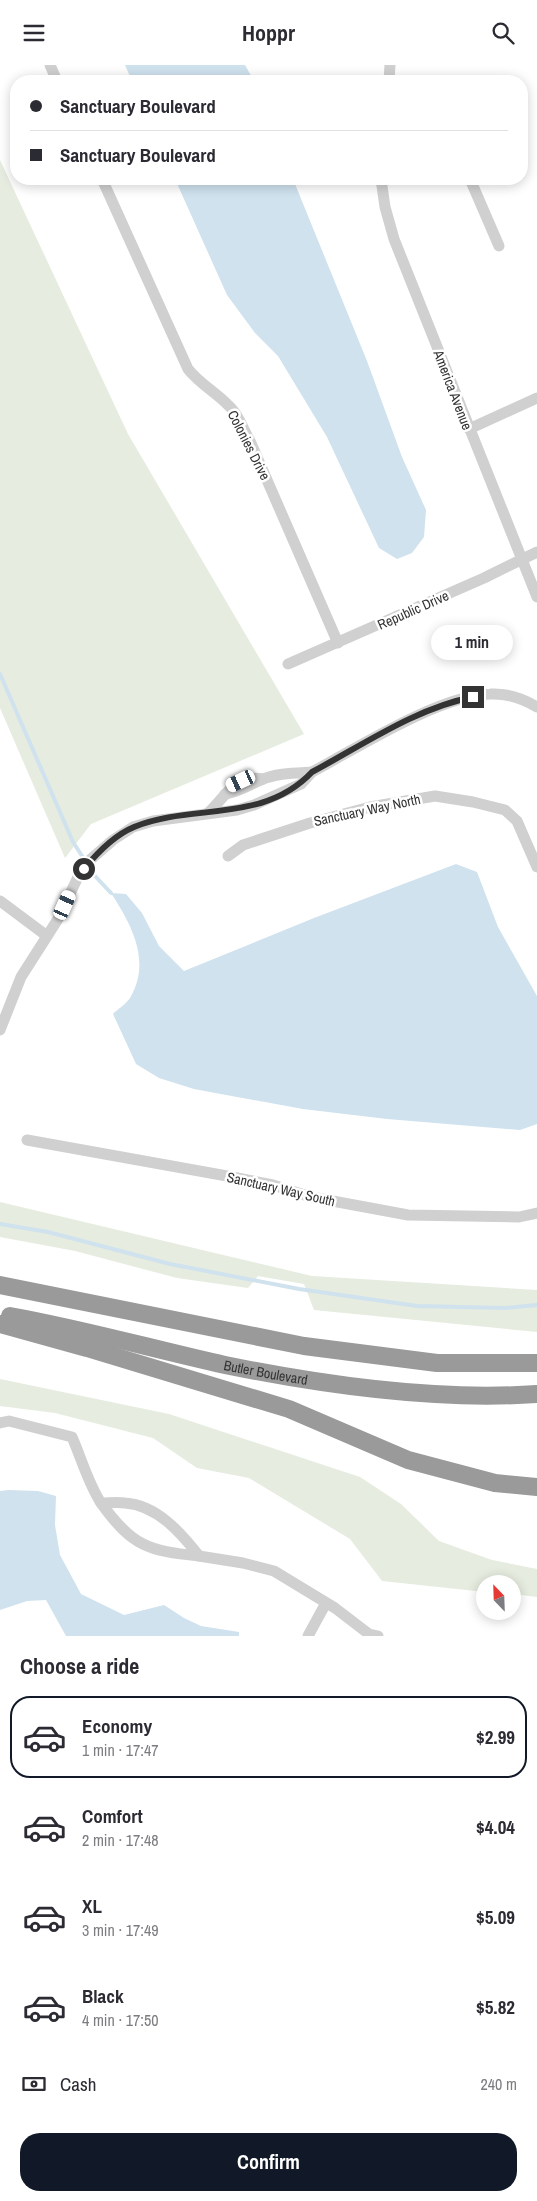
<!DOCTYPE html>
<html lang="en">
<head>
<meta charset="utf-8">
<style>
  body { margin:0; font-family:"Archivo Narrow",sans-serif; background:#f7f7f7; color:#2b2b33; height:100vh; display:flex; flex-direction:column; font-size:19px; white-space:nowrap }
  * { box-sizing:border-box; margin:0 }
  p { font-size:16px; color:#7c7c81 }
  .icon { flex:none; width:28px; height:28px; fill:none; stroke:currentColor; stroke-width:2; stroke-linecap:round; stroke-linejoin:round }
  .map { position:relative; height:1571px; overflow:hidden }
  .details { display:flex; flex-direction:column; background:#fff; flex:1 }
  .details>* { flex:none }
  .hud { position:absolute; left:10px; top:10px; width:518px; height:110px; border-radius:20px; box-shadow:0 2px 12px #0003; display:grid; align-content:center; height:110px; padding:0 20px; background:#fff }
  .needle { width:32px; rotate:337deg }
  .controls { position:absolute; left:476px; top:1510px; display:grid; gap:10px }
  .controls a { display:grid; place-items:center; width:45px; height:45px; border-radius:50%; background:#fff; box-shadow:0 2px 12px #0003; font-size:25px }
  .end { position:absolute; width:22px; height:22px; margin:-11px; border:6px solid #333; background:#fff; box-shadow:0 0 0 2px #fff }
  .from { border-radius:50% }
  .bubble { position:absolute; height:35px; border-radius:18px; background:#fff; box-shadow:0 2px 12px #0003; font-size:16px; font-weight:700; line-height:35px; text-align:center }
  .car { position:absolute; width:15px; height:30px; margin:-15px -8px; border-radius:6px; box-shadow:0 0 4px 1px #0007; background:linear-gradient(#fff 24%,#345 0 40%,#fff 0 76%,#345 0 86%,#fff 0) }
  .hud b { display:flex; align-items:center; gap:18px; height:48px; font-size:19px }
  .hud b+b { border-top:1px solid #e1e1e2 }
  .hud i { width:12px; height:12px; background:#2b2b33 }
  ul { padding:0; list-style:none }
  li { display:flex; align-items:center; gap:15px; height:82px; margin:0 10px 8px; padding:0 10px; border:2px solid transparent; border-radius:20px }
  li div { flex:1 }
  li b { display:block; font-size:19px }
  li em { font-style:normal; font-weight:700 }
  li.current { border-color:#111827 }
  li>.icon { width:45px; height:45px; stroke-width:1.5 }
  h2 { padding:0 20px; font-size:22px; line-height:60px }
  .pay { display:flex; align-items:center; gap:12px; height:55px; padding:0 20px; font-size:19px }
  .pay p { margin-inline-start:auto }
  .primary-button { display:flex; gap:10px; margin-top:auto; padding:10px 20px }
  .primary-button a { flex:1; height:58px; border-radius:20px; background:#111827; color:#fff; font-size:20px; font-weight:700; line-height:58px; text-align:center }
  header { display:flex; justify-content:space-between; align-items:center; height:65px; padding:0 20px; background:#fff; font-size:22px; font-weight:700 }
  .map>svg:first-child { display:block }
  .green { fill:#e6ecdf }
  .water { fill:#cfe2ee }
  .lines { fill:none; stroke-linecap:round; stroke-linejoin:round }
  .stream { stroke:#cfe2ee; stroke-width:4 }
  .minor { stroke:#d0d0d0; stroke-width:11 }
  .highway { stroke:#9a9a9a; stroke-width:18 }
  .route { stroke:#333; stroke-width:6 }
  .labels { text-anchor:middle; stroke-width:5; stroke-linejoin:round; paint-order:stroke }
  .street-label { font-size:14px; fill:#333; stroke:#fff }
</style>
</head>
<body>
<header><svg class="icon" aria-label="menu" viewBox="0 0 24 24"><path d="M4 6h16M4 12h16M4 18h16"/></svg>Hoppr<svg class="icon" aria-label="search" viewBox="0 0 24 24"><circle cx="10" cy="10" r="6"/><path d="M15 15l6 6"/></svg></header>
<div class="map">
<svg width="537" height="1571" viewBox="0 0 537 1571">
  <rect width="100%" height="100%" fill="#fff"/>
  <g class="green">
    <polygon points="0,95 128,369 304,669 91,759 65,793 0,643"/>
    <polygon points="0,1137 312,1211 537,1225 537,1267 314,1245 304,1219 258,1211 248,1223 177,1213 75,1186 0,1172"/>
    <polygon points="0,1314 169,1349 360,1412 401,1439 439,1476 492,1495 537,1504 537,1532 513,1529 512,1519 485,1519 485,1527 382,1516 350,1474 249,1413 197,1403 153,1373 55,1348 0,1341"/>
  </g>
  <g class="water">
    <polygon points="125,0 245,0 254,16 132,16"/>
    <polygon points="175,114 293,114 367,296 402,392 426,445 424,472 412,488 397,494 379,483 327,372 278,291 255,268 227,230"/>
    <path d="M456 799 477 807 498 862 537 931V1059L520 1065 387 1054 303 1044 194 1024 159 1013 136 999 113 949C118 944 126 939 130 933 152 896 131 859 111 828L126 829 142 848 159 881 184 906 314 853Z"/>
    <polygon points="8,1425 38,1426 56,1431 55,1460 60,1490 81,1529 124,1550 164,1540 184,1553 201,1561 239,1567 239,1571 66,1571 46,1535 27,1536 0,1545 0,1426"/>
  </g>
  <g class="lines">
    <g class="stream">
      <polyline points="0,609 73,777 95,811 111,828"/>
      <polyline points="0,1159 48,1167 170,1199 299,1224 417,1241 505,1243 537,1240"/>
    </g>
    <g class="minor">
      <polyline points="50,0 57,16"/>
      <polyline points="389,16 390,0"/>
      <path d="M102 114 188 304C200 319 214 326 227 339 238 348 243 364 250 376L338 578"/>
      <polyline points="381,114 385,142 394,174 537,532"/>
      <polyline points="470,114 499,181"/>
      <polyline points="469,364 537,333"/>
      <polyline points="288,599 484,513 537,487"/>
      <path d="M225 729C239 727 249 720 261 715 276 708 296 708 312 707"/>
      <path d="M209 747C226 731 235 709 263 714"/>
      <polyline points="228,791 243,780 310,758 370,742 435,731 473,737 505,745 517,756 537,802"/>
      <polyline points="0,836 47,871"/>
      <path d="M0 965 21 912 58 854 78 812 91 794 113 775 133 762 153 756 237 745 254 740 301 719 312 707C357 683 440 630 490 629 508 628 522 633 537 642"/>
      <polyline points="27,1075 227,1111 273,1120 311,1132 408,1150 519,1152 537,1148"/>
      <path d="M0 1358 9 1356 72 1372C82 1395 88 1418 101 1438 109 1438 117 1437 125 1438 157 1440 181 1468 199 1491L243 1498 274 1506 335 1543 369 1569 378 1571"/>
      <path d="M101 1438C132 1481 148 1486 199 1491"/>
      <polyline points="308,1571 326,1538"/>
    </g>
    <g class="highway">
      <polyline points="0,1220 304,1281 437,1298 537,1298"/>
      <path id="s1" d="M10 1251C83 1264 153 1284 225 1300 323 1320 437 1336 537 1329"/>
      <polyline points="0,1259 87,1283 289,1344 408,1395 495,1418 537,1422"/>
    </g>
  </g>
  <g class="lines">
    <path class="route" d="M84 804C97 788 115 770 134 762 192 738 263 759 312 707 363 680 416 643 473 632"/>
  </g>
  <g class="labels">
    <g class="street-label">
      <text transform="translate(453 325) rotate(69)" y="5">America Avenue</text>
      <text transform="translate(249 380) rotate(63)" y="5">Colonies Drive</text>
      <text transform="translate(413 545) rotate(-24)" y="5">Republic Drive</text>
      <text transform="translate(367 745) rotate(-12)" y="5">Sanctuary Way North</text>
      <text transform="translate(281 1124) rotate(13)" y="5">Sanctuary Way South</text>
      <text dy="5" stroke="none"><textPath href="#s1" startOffset="262">Butler Boulevard</textPath></text>
    </g>
  </g>
</svg>
<div class="controls">
<a><svg class="needle" viewBox="-14 -14 28 28"><path d="M0-13l5 13h-10z" fill="#e53935"/><path d="M0 13l5-13h-10z" fill="#7c7c81"/></svg></a>
</div>
<i class="end from" style="left:84px;top:804px"></i>
<i class="end" style="left:473px;top:632px"></i>
<div class="bubble" style="left:431px;top:560px;width:82px">1 min</div>
<i class="car" style="left:241px;top:716px;rotate:245deg"></i>
<i class="car" style="left:65px;top:840px;rotate:24deg"></i>
<div class="hud">
<b><i class="from"></i>Sanctuary Boulevard</b>
<b><i></i>Sanctuary Boulevard</b>
</div>
</div>
<section class="details">
<h2>Choose a ride</h2>
<ul>
<li class="current"><svg class="icon" aria-label="car" viewBox="0 0 24 24"><path d="M5 17H2v-5l4-1 3-4h7l3 4 3 1v5h-3M9 17h6M6 11h13"/><circle cx="7" cy="17" r="2"/><circle cx="17" cy="17" r="2"/></svg><div><b>Economy</b><p>1 min · 17:47</p></div><em>$2.99</em></li>
<li><svg class="icon" aria-label="car" viewBox="0 0 24 24"><path d="M5 17H2v-5l4-1 3-4h7l3 4 3 1v5h-3M9 17h6M6 11h13"/><circle cx="7" cy="17" r="2"/><circle cx="17" cy="17" r="2"/></svg><div><b>Comfort</b><p>2 min · 17:48</p></div><em>$4.04</em></li>
<li><svg class="icon" aria-label="car" viewBox="0 0 24 24"><path d="M5 17H2v-5l4-1 3-4h7l3 4 3 1v5h-3M9 17h6M6 11h13"/><circle cx="7" cy="17" r="2"/><circle cx="17" cy="17" r="2"/></svg><div><b>XL</b><p>3 min · 17:49</p></div><em>$5.09</em></li>
<li><svg class="icon" aria-label="car" viewBox="0 0 24 24"><path d="M5 17H2v-5l4-1 3-4h7l3 4 3 1v5h-3M9 17h6M6 11h13"/><circle cx="7" cy="17" r="2"/><circle cx="17" cy="17" r="2"/></svg><div><b>Black</b><p>4 min · 17:50</p></div><em>$5.82</em></li>
</ul>
<div class="pay"><svg class="icon" aria-label="cash" viewBox="0 0 24 24"><path d="M3 7h18v10H3z"/><circle cx="12" cy="12" r="2"/></svg>Cash<p>240 m</p></div>
<div class="primary-button"><a>Confirm</a></div>
</section>
</body>
</html>
